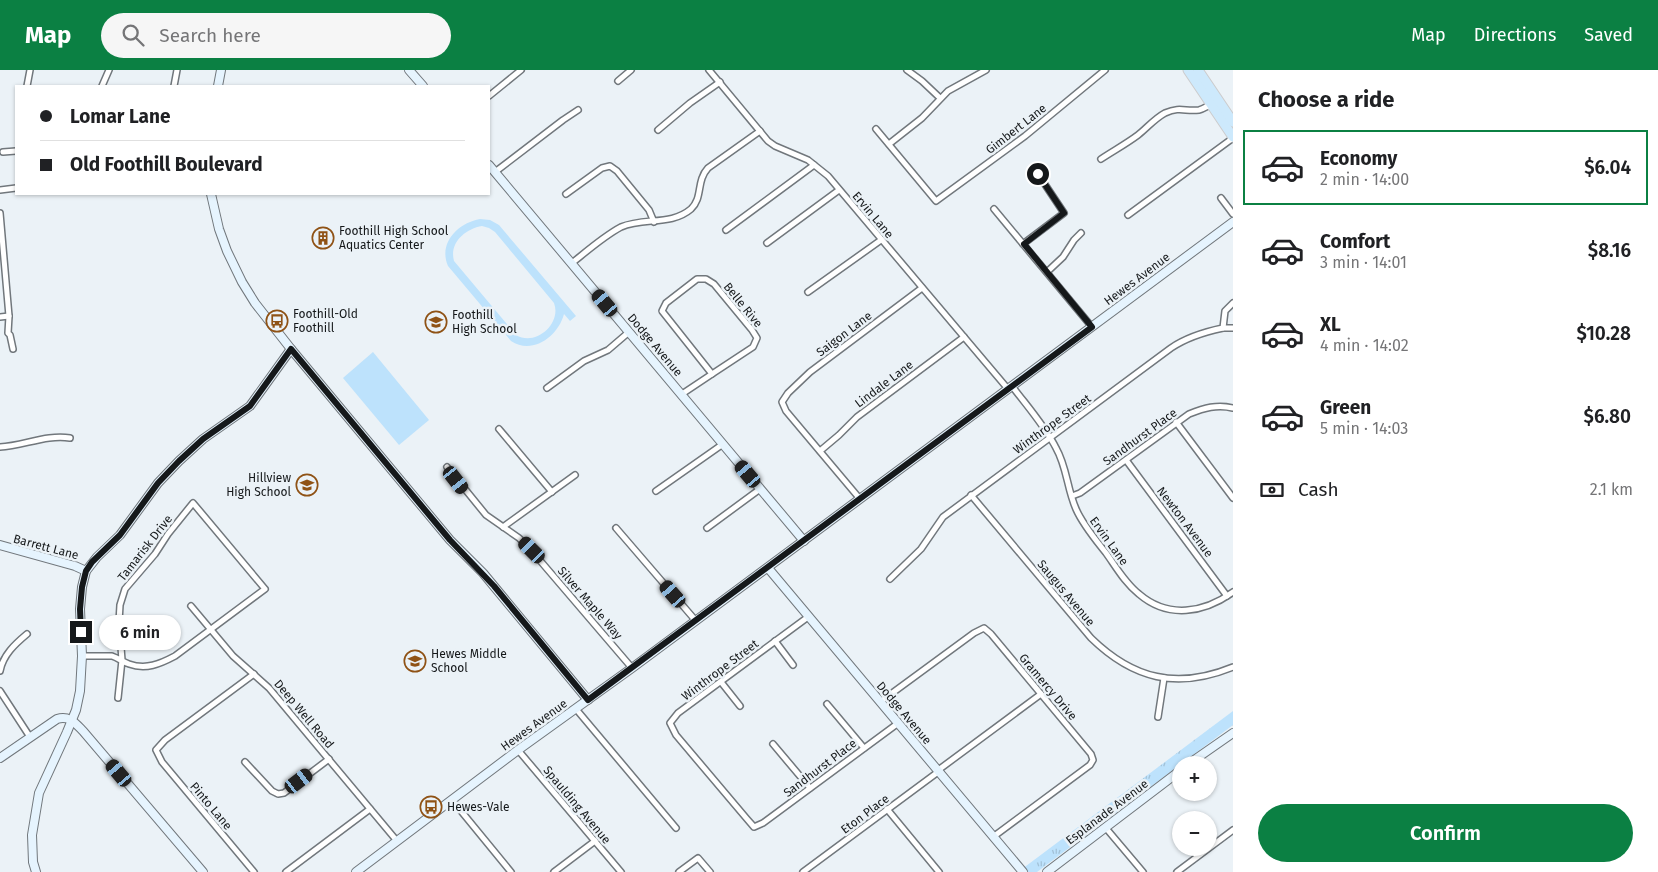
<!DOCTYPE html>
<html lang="en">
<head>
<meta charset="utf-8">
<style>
  body { margin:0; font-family:"Fira Sans",sans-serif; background:#f6f6f6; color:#202124; height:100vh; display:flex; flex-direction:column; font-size:19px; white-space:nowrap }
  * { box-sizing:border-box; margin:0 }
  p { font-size:16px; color:#757577 }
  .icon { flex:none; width:28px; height:28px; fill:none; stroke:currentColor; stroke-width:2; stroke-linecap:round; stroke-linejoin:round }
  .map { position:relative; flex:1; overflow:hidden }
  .sheet { display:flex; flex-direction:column; background:#fff; width:425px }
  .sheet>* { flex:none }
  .hud { position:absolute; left:15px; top:15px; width:475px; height:110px; border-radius:0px; box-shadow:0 1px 4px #0004; display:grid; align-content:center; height:110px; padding:0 25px; background:#fff }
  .tools { position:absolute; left:1172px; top:686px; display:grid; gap:10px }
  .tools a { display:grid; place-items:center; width:45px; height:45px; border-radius:50%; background:#fff; box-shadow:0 1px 4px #0004; font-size:25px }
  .end { position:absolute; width:22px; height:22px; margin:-11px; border:6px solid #15181a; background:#fff; box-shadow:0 0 0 2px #fff }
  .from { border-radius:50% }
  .bubble { position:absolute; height:35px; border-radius:18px; background:#fff; box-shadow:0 1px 4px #0004; font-size:16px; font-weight:600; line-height:35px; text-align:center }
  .car { position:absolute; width:15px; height:30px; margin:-15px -8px; border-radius:6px; box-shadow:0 0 4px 1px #0007; background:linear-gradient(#222 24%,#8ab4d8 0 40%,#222 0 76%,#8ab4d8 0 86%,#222 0) }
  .hud b { display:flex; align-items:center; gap:18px; height:48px; font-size:19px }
  .hud b+b { border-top:1px solid #e0e0e0 }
  .hud i { width:12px; height:12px; background:#202124 }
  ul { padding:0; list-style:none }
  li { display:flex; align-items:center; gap:15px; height:75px; margin:0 10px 8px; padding:0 15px; border:2px solid transparent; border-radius:0px }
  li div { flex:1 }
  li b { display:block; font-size:19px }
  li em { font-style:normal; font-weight:600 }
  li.current { border-color:#0b8043 }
  li>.icon { width:45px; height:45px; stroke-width:1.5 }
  h2 { padding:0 25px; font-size:22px; line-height:60px }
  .pay { display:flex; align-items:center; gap:12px; height:55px; padding:0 25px; font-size:19px }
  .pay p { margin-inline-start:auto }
  .action { display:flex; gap:10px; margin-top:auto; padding:10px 25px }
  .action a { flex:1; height:58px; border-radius:30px; background:#0b8043; color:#fff; font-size:20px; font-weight:600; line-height:58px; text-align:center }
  header { display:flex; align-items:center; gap:30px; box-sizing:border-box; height:70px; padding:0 25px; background:#0b8043; color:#fff }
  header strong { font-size:24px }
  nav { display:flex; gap:28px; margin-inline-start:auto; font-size:18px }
  .search { width:350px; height:45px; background:#f6f6f6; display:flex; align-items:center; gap:12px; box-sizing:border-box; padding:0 18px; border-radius:28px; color:#757577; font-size:19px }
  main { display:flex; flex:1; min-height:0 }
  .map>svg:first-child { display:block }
  .park { fill:url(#park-tufts) }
  .garden { fill:#bde2fc; fill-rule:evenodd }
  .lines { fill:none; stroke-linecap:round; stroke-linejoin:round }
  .street-casing { stroke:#71777c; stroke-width:8 }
  .secondary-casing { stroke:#71777c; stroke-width:10 }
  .primary-casing { stroke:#cccccd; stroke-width:11 }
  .street { stroke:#fff; stroke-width:5 }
  .secondary { stroke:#e6f4fe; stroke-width:8 }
  .primary { stroke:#cde9fc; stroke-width:9 }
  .route { stroke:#15181a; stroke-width:6 }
  .labels { text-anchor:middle; stroke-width:5; stroke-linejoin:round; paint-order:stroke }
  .street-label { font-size:12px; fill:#15181a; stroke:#ebf2f7 }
  .poi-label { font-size:12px; fill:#15181a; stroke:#ebf2f7; text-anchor:start }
</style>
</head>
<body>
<header>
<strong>Map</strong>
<div class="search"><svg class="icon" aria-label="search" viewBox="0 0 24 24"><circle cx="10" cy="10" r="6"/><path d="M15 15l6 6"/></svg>Search here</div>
<nav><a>Map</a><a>Directions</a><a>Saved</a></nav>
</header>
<main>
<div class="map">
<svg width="1233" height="802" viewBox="0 0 1233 802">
  <defs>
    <pattern id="park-tufts" width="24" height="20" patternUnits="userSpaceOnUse" patternTransform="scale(1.25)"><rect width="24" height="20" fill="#bde2fc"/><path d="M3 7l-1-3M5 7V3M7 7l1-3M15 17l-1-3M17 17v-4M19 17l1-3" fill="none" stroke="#a2c1d7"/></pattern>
  </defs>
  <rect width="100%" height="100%" fill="#ebf2f7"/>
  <polygon class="park" points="1233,641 1233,655 1037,802 1018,802"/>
  <g class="garden">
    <path d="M480 149 490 150 499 155 576 246 570 251 564 244C558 267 532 285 511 271L448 196C438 173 458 153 480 149ZM482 156 489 158 495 162 554 233C562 254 535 277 516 265L454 191C449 173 465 159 482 156Z"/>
    <polygon points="373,282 429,350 399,375 343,308"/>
  </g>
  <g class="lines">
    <g class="street-casing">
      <g id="street">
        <polyline points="709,0 768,71 775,76 808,90 828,106 1008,319"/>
        <polyline points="907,0 922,11 940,28"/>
        <polyline points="618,11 631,0"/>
        <polyline points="27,16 30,0"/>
        <polyline points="102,16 109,0"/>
        <polyline points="174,16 177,0"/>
        <polyline points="489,26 521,0"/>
        <polyline points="876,59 936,131 1025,66 1105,0"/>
        <polyline points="658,60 690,33 720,12"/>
        <polyline points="889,74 922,48 948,21 986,0"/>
        <polyline points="3,82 16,81"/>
        <path d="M1101 89C1113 81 1126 74 1138 65 1147 58 1154 49 1165 43 1181 36 1185 42 1199 40 1204 39 1208 35 1213 34"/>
        <polyline points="495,102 563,50 578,40"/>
        <polyline points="0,120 16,118"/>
        <polyline points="566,124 602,98 610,96 617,101 649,140 654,152"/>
        <polyline points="1221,128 1233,144"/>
        <polyline points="994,139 1092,257"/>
        <polyline points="0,143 9,246 8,263 10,265 13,279"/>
        <polyline points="1128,145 1233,68"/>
        <polyline points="726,160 814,95"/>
        <polyline points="767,173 839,120"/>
        <polyline points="1023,174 1064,143 1038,104"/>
        <path d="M572 193C587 181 604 166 621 157 644 147 671 156 691 139 703 128 696 111 708 98L760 61"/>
        <polyline points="1047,202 1063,187 1074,170 1081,163"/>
        <polygon points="697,209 706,209 714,214 752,260 757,268 753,277 712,304 662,241 666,233"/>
        <polyline points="808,222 881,170"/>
        <polyline points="0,247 9,246"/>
        <polyline points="1223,258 1233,258"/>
        <path d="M1012 316C1027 336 1045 356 1056 378 1067 397 1067 419 1076 439 1083 455 1095 469 1106 483 1116 497 1125 513 1139 524 1168 549 1204 543 1233 522"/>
        <polyline points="547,318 584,291 608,280 629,262"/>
        <polyline points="682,324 712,304"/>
        <polyline points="1176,352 1233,428"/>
        <polyline points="499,359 552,422"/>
        <path d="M0 377C23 376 47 364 70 368"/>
        <polyline points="820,381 839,365 857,347 964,267"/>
        <polyline points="1126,390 1227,526"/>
        <polyline points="447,397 486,445 519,468 531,480 632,598"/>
        <polyline points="656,421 723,374"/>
        <path d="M971 425 1091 568C1133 609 1177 620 1233 597"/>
        <path d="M1072 426 1080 423 1189 344C1204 338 1217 334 1233 338"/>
        <polyline points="860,429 786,341 782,332 788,323 810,302 922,218"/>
        <polyline points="503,457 575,405"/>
        <polyline points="616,458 696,551"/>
        <polyline points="707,458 760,419"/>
        <path d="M890 509 921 479 943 447 1171 278C1187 267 1204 262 1223 258L1225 241 1233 233"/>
        <polyline points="191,536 233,586 269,618 397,771"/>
        <polyline points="808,547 678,643 670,653 676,665 747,749 754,757 763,753 897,654"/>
        <polyline points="775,571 793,595"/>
        <path d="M82 586H112C118 588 123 592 129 594 146 600 160 594 175 586L265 519 193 433 168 464 155 484 125 519 120 535 119 552 122 590 118 628"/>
        <path d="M0 601C3 585 15 574 27 564"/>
        <polyline points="721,612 740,636"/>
        <polyline points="0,621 30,667"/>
        <polyline points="880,632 974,563 984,558 991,564 1091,684 1093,690 1090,695 993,767"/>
        <polyline points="827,634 864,678"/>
        <polyline points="576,639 676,758"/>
        <polyline points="1158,647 1164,608"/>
        <polyline points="773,674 810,718"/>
        <polyline points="518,680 621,802"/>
        <polyline points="245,692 272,721 278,724 284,723 329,689"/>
        <polyline points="937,701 1041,624"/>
        <polyline points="452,730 511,802"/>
        <polyline points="887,739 939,802"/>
        <polyline points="1105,757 1143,802"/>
        <polyline points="254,802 162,692 156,680 165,670 254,604"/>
        <polyline points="286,802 370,739"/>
        <polyline points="554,802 595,771"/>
        <polyline points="679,802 698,788 710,802"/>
        <polyline points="803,802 938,702"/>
        <polyline points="1177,802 1233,760"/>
      </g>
    </g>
    <g class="secondary-casing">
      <g id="secondary">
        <polyline points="409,0 423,16"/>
        <polyline points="218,16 221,0"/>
        <polyline points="489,95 804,471"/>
        <polyline points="211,124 219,159 227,181 242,212 255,233 291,279 450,470 483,503 588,630"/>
        <polyline points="0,475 75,496 86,501"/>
        <polyline points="768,498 1023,802"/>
        <path d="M0 688 57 649C69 645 75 653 83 661L203 802"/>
        <polyline points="1187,695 1233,663"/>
        <polyline points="36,802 33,792 32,765 39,723 67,662 76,640 80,621 82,586 80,539 82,517 86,501 97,487 120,465 158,413 179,391 203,369 250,336 291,279"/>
        <polyline points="356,802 518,680 632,598 1233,152"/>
        <polyline points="1047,802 1181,700"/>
      </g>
    </g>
    <g class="primary-casing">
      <g id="primary">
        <polyline points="1188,0 1233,67"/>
        <polyline points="1198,0 1233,52"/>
      </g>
    </g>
    <use href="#street" class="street"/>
    <use href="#secondary" class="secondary"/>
    <use href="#primary" class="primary"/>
  </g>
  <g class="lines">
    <polyline class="route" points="81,562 80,539 82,517 86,501 92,492 120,465 158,413 179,391 203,369 250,336 291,279 450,470 494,516 588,630 1092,257 1024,174 1064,143 1038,104"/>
  </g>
  <defs>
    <g id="building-ring" transform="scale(1.125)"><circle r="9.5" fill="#ebf2f7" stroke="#8f5215" stroke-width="1.5"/><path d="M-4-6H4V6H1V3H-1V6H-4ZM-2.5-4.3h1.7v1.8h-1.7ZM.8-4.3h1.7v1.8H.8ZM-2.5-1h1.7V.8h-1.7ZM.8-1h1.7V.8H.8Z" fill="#8f5215"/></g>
    <g id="bus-ring" transform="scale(1.125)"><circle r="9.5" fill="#ebf2f7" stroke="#8f5215" stroke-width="1.5"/><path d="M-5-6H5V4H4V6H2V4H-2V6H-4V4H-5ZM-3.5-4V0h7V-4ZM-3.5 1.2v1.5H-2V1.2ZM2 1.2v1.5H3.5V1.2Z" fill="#8f5215"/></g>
    <g id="school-ring" transform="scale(1.125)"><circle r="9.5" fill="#ebf2f7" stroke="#8f5215" stroke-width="1.5"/><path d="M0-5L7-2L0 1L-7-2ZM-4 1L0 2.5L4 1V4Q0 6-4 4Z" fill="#8f5215"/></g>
  </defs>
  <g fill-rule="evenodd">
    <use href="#building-ring" x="323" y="168"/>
    <use href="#bus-ring" x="277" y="251"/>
    <use href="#school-ring" x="436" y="252"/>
    <use href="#school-ring" x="307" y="415"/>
    <use href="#school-ring" x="415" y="591"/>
    <use href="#bus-ring" x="431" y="737"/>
  </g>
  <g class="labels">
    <g class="street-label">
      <text transform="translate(1016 59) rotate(-38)" y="4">Gimbert Lane</text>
      <text transform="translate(873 145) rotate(50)" y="4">Ervin Lane</text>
      <text transform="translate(1137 209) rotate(-37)" y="4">Hewes Avenue</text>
      <text transform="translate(743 235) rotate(51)" y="4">Belle Rive</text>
      <text transform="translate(844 264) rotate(-37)" y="4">Saigon Lane</text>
      <text transform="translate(655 275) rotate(50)" y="4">Dodge Avenue</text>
      <text transform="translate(884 314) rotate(-37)" y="4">Lindale Lane</text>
      <text transform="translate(1052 354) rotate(-36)" y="4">Winthrope Street</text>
      <text transform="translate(1140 367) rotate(-36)" y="4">Sandhurst Place</text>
      <text transform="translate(1185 452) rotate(53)" y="4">Newton Avenue</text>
      <text transform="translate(1109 471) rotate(54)" y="4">Ervin Lane</text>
      <text transform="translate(46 477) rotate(15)" y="4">Barrett Lane</text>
      <text transform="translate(145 478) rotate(-52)" y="4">Tamarisk Drive</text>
      <text transform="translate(1066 523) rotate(50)" y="4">Saugus Avenue</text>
      <text transform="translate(590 533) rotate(49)" y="4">Silver Maple Way</text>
      <text transform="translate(720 600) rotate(-37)" y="4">Winthrope Street</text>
      <text transform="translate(1048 617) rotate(50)" y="4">Gramercy Drive</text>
      <text transform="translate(904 643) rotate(50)" y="4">Dodge Avenue</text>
      <text transform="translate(304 644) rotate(50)" y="4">Deep Well Road</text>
      <text transform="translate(534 655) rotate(-36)" y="4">Hewes Avenue</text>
      <text transform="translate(820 698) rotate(-37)" y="4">Sandhurst Place</text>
      <text transform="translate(577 735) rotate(50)" y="4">Spaulding Avenue</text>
      <text transform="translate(211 736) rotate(50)" y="4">Pinto Lane</text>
      <text transform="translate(1107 742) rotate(-37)" y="4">Esplanade Avenue</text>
      <text transform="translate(865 744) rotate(-37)" y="4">Eton Place</text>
    </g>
    <g class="poi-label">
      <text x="339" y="165">Foothill High School<tspan x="339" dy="14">Aquatics Center</tspan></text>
      <text x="293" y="248">Foothill-Old<tspan x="293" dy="14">Foothill</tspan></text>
      <text x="452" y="249">Foothill<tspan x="452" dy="14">High School</tspan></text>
      <text x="291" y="412" text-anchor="end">Hillview<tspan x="291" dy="14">High School</tspan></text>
      <text x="431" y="588">Hewes Middle<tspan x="431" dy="14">School</tspan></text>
      <text x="447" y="741">Hewes-Vale</text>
    </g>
  </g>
</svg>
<div class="tools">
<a>+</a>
<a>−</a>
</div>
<i class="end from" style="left:1038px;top:104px"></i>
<i class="end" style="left:81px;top:562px"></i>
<div class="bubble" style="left:99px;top:545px;width:82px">6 min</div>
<i class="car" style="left:605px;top:233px;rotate:320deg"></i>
<i class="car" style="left:748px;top:404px;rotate:320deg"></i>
<i class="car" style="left:456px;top:410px;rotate:142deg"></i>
<i class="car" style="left:532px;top:480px;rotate:315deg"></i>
<i class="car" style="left:673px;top:524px;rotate:319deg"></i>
<i class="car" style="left:119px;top:703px;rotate:320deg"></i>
<i class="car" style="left:299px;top:711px;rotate:53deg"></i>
<div class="hud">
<b><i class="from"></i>Lomar Lane</b>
<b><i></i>Old Foothill Boulevard</b>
</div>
</div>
<section class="sheet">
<h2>Choose a ride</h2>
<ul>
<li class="current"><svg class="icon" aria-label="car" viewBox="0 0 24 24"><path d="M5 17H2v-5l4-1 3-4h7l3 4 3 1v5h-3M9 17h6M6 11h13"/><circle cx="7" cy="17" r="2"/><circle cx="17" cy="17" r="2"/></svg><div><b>Economy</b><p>2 min · 14:00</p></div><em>$6.04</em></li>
<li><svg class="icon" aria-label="car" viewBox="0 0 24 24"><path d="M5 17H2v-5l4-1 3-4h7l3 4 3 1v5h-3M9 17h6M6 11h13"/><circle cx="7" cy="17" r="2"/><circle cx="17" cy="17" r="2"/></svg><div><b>Comfort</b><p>3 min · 14:01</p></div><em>$8.16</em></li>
<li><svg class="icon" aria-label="car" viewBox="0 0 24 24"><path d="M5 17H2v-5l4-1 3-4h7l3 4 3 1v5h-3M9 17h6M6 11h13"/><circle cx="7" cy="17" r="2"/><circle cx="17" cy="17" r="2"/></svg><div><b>XL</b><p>4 min · 14:02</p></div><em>$10.28</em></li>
<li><svg class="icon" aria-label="car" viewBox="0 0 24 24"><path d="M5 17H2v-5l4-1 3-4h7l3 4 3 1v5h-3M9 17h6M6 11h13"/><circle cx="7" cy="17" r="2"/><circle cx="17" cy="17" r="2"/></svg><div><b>Green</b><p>5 min · 14:03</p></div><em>$6.80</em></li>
</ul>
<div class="pay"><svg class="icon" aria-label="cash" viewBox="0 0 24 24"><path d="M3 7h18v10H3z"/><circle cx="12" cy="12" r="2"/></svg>Cash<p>2.1 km</p></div>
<div class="action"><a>Confirm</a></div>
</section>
</main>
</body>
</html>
